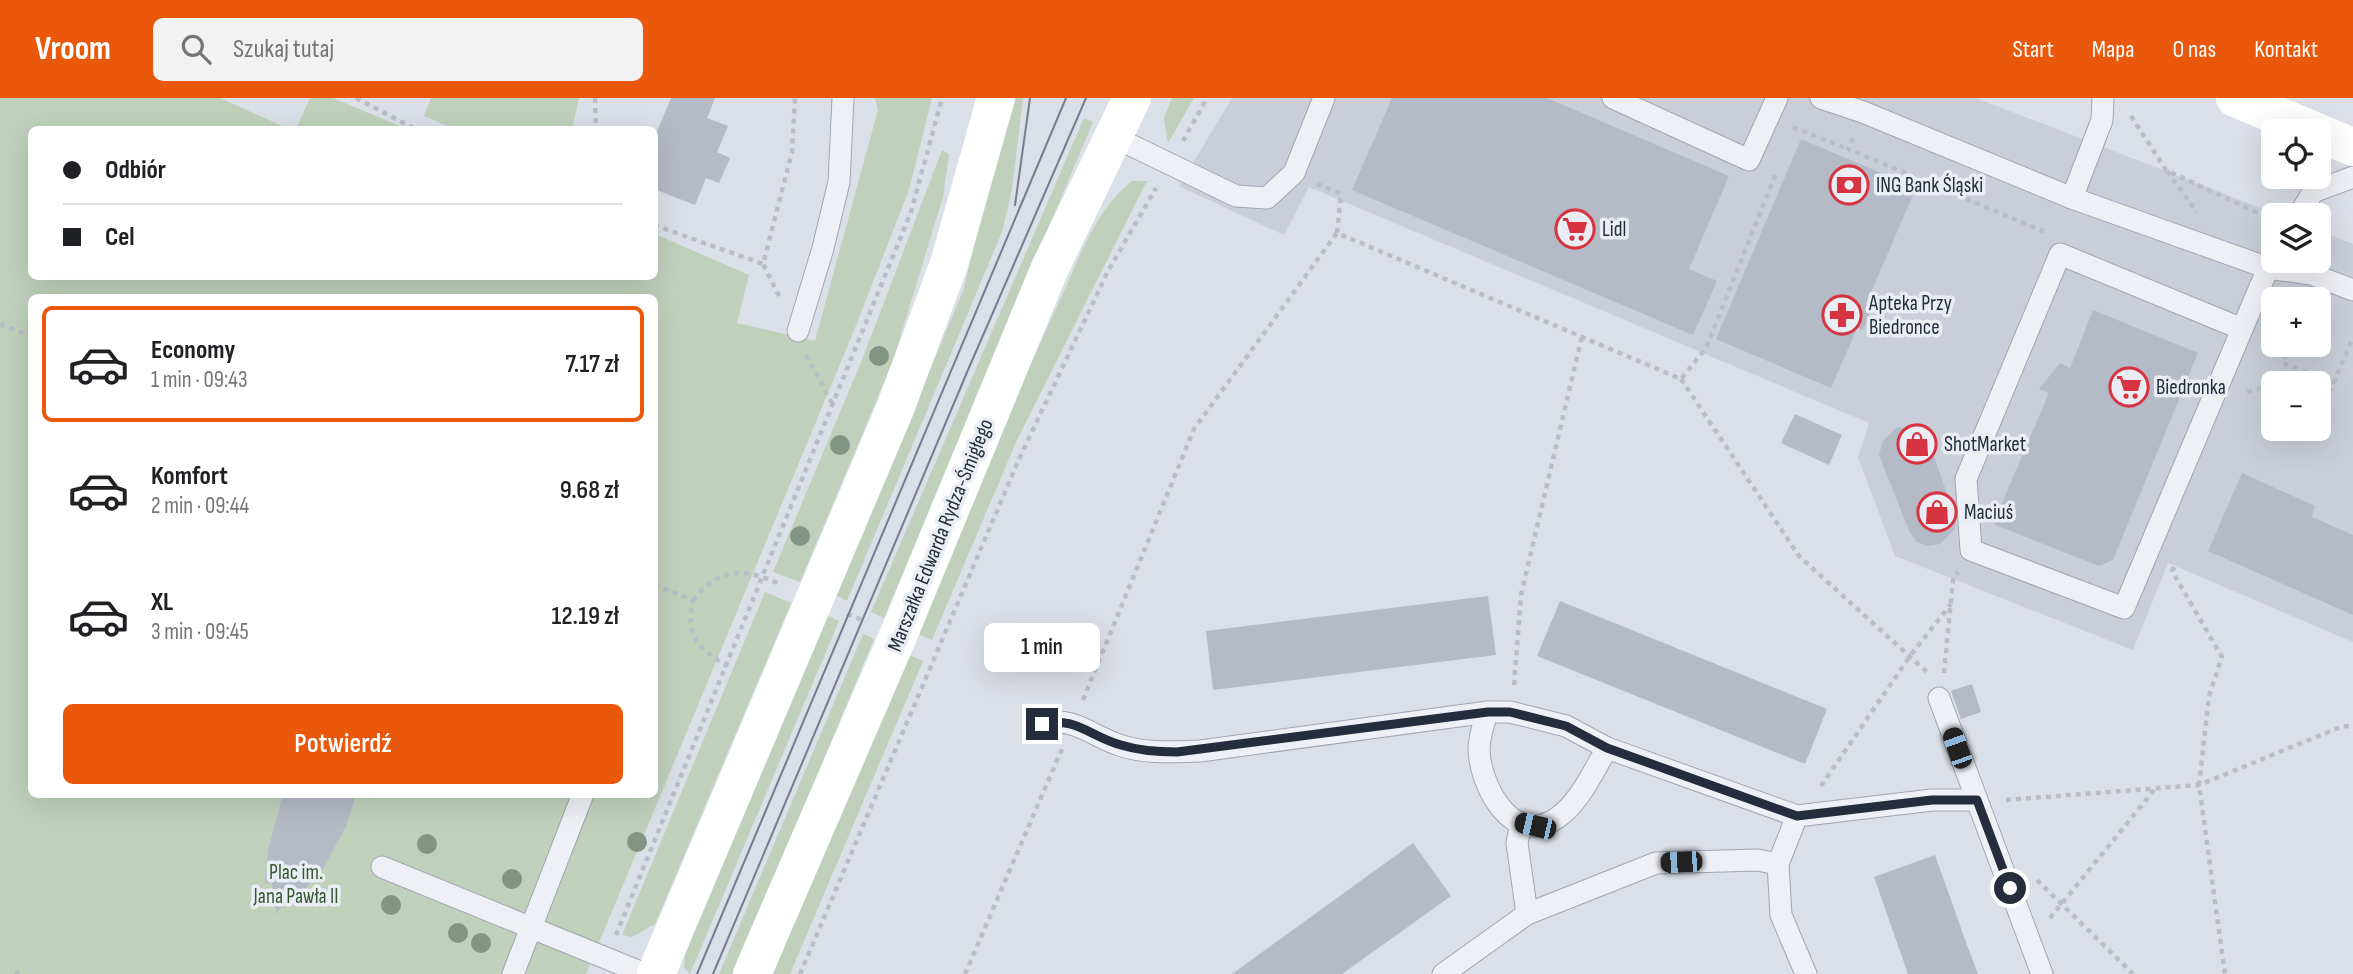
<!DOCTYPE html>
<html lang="pl">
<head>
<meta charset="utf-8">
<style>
  body { margin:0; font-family:"Sofia Sans Condensed",sans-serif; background:#f2f2f2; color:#202124; height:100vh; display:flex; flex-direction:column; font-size:26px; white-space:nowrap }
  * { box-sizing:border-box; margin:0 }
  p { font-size:23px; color:#757577 }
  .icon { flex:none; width:38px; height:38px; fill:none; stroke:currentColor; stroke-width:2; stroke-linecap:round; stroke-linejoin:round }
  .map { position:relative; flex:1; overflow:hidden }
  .panel { position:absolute; left:28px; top:196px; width:630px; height:504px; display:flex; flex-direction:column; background:#fff; border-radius:10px; box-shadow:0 7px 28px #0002 }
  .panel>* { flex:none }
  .banner { position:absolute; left:28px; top:28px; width:630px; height:154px; border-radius:10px; box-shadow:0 7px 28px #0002; display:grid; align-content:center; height:154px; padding:0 35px; background:#fff }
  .controls { position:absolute; left:2261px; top:21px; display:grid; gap:14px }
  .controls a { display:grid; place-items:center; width:70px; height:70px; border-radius:10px; background:#fff; box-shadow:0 7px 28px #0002; font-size:35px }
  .end { position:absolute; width:32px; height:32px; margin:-16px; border:9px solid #242c3e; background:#fff; box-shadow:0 0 0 4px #fff }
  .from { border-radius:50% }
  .bubble { position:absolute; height:49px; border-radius:10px; background:#fff; box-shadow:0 7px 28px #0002; font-size:23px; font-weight:600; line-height:49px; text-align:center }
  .car { position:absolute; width:21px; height:42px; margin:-21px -10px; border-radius:9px; box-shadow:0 0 5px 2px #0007; background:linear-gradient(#222 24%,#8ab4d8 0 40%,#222 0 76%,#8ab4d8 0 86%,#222 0) }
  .banner b { display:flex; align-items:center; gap:24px; height:66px; font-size:26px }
  .banner b+b { border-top:2px solid #e0e0e0 }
  .banner i { width:18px; height:18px; background:#202124 }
  ul { padding:12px 0 0; list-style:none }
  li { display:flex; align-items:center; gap:21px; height:116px; margin:0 14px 10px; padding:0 21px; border:4px solid transparent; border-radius:10px }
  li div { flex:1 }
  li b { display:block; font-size:26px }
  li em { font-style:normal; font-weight:600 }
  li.on { border-color:#ea580c }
  li>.icon { width:63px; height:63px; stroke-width:1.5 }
  .button { display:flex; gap:14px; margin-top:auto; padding:14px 35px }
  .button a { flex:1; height:80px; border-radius:10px; background:#ea580c; color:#fff; font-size:28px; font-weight:600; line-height:80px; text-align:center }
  header { display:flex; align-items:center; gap:42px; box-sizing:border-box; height:98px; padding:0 35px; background:#ea580c; color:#fff }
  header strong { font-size:33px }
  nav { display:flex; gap:38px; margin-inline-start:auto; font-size:24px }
  .search { width:490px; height:63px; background:#f2f2f2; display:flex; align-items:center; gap:18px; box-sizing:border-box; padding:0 24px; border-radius:10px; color:#757577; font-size:26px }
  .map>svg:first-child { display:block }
  .built { fill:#c9ced9; fill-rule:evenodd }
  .green { fill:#bfd1bb; fill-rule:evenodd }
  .building { fill:#b5bac7 }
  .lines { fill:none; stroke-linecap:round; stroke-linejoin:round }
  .lane-casing { stroke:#a0a6b1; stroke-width:23 }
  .path { stroke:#b9bdc5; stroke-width:4.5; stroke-dasharray:5 5; stroke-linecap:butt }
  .lane { stroke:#eef0f5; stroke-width:21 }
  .secondary { stroke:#fff; stroke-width:38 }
  .tram { stroke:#737d91; stroke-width:2 }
  .tree { fill:#809682 }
  .route { stroke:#242c3e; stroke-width:9 }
  .labels { text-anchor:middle; stroke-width:7; stroke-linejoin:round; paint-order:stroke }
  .poi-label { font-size:21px; fill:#242c3e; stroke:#eaeef4; text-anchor:start }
  .street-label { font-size:21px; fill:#242c3e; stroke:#eaeef4 }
  .park-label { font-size:21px; fill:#365a30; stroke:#eaeef4 }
</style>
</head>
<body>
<header>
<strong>Vroom</strong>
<div class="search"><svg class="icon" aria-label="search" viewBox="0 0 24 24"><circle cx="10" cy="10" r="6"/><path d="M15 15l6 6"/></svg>Szukaj tutaj</div>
<nav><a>Start</a><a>Mapa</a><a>O nas</a><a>Kontakt</a></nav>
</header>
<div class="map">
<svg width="2353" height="876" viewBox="0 0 2353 876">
  <rect width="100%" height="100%" fill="#dbdfe7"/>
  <path class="built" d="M1232 0H1976L2279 117H2273V163H2319V133L2353 146V544L2168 465 2133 552 1895 458 1858 359 1869 325 1309 89 1284 137 1179 88ZM2273 201H2319V247H2273ZM2273 285H2319V331H2273Z"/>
  <g class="green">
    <path d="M0 0H220L289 31 32 32V178H654L655 136 749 177 737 225 815 243 878 12 875 0H932L909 92 853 235 586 876H0ZM32 200H654V696H32Z"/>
    <polygon points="310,0 333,0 407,31 296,31"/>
    <polygon points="431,0 579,0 572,32 455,31 424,18"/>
    <polygon points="1011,0 1023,0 1012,92 1002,134 847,503 835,497 963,193"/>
    <polygon points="1172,0 1194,0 1168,45 1164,20"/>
    <polygon points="1084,20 1093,24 884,520 871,514"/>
    <polygon points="942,52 949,56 943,99 893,263 800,484 773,474 862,262"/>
    <path d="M1132 83H1147L1017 342 932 542 915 535C960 427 1005 321 1054 215 1075 172 1093 113 1132 83Z"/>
    <polygon points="765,494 791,505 655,826 632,839 622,837"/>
    <polygon points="826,517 839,523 690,876 684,869 685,854"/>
    <polygon points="863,536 874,541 739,865 732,876 719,876"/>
    <polygon points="905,555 923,563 790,876 773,876"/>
  </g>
  <g class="building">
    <polygon points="671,0 715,0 707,20 728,28 717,54 730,60 719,85 706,80 695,107 654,91 654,40"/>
    <polygon points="1392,0 1547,0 1729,78 1689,171 1717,183 1693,237 1352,92"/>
    <polygon points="1801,41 1916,90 1866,206 1873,208 1863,232 1857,230 1831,290 1716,241"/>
    <polygon points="2093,212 2198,255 2113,462 2099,468 1993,426 2049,295 2039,291 2060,265 2070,270"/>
    <polygon points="1795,316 1842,337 1829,367 1781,345"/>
    <polygon points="1897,329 1919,332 1928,342 1955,418 1955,431 1940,446 1928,448 1917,444 1910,435 1879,357 1883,343"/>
    <polygon points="2242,375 2315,408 2312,419 2353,437 2353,517 2208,453"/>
    <polygon points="1488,498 1496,557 1213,592 1206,533"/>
    <polygon points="1560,503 1827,611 1805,666 1537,558"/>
    <polygon points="1972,586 1981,614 1961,621 1951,593"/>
    <polygon points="283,696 356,696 346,728 324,769 306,790 270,819 277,812 273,807 266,809 272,804 272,785 265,785 268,752"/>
    <polygon points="1413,745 1451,798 1342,876 1232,876"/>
    <polygon points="1935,757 1967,847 1978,876 1908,876 1874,779"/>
  </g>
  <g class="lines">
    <g class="lane-casing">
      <g id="lane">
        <polyline points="1613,0 1749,62 1777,0"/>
        <polyline points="1821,0 1863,14 2072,100 2268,170 2124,510 1971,452 1966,381 2060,156 2242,231"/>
        <polyline points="1112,38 1236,98 1267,100 1294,75 1324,0"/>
        <polyline points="2072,100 2102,22 2103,0"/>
        <polyline points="2299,117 2313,94 2353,79"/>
        <polyline points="2273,161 2268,170 2311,176 2353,192"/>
        <polyline points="798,233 823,150 839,84 843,0"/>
        <polyline points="1939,600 1977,702"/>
        <path d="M1042 626C1074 618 1090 637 1119 647 1145 656 1172 654 1200 653L1488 614"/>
        <path d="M1607 650C1593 674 1580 704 1557 720 1513 751 1479 687 1479 650 1480 637 1483 626 1488 614H1510L1566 628 1607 650 1797 718"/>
        <polyline points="1521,725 1517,745 1527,816"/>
        <polyline points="382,769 645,876"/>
        <polyline points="513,876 583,696"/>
        <polyline points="1443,876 1527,816 1656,765 1757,762 1778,766"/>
        <polyline points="1806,876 1781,817 1778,766 1797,718 1932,702 1977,702 2042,876"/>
      </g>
    </g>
    <g class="path">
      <polyline points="356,0 417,32"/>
      <polyline points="595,0 596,32"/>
      <polyline points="2131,18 2166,72 2262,117"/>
      <polyline points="1794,32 1795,30 1848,51"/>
      <polyline points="1853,40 1848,51 2045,134"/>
      <polyline points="1183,43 1207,0"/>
      <polyline points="2167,73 2197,114"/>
      <polyline points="1317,86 1341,96 1337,135 1681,281 1706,250 1777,73"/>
      <polyline points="654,127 763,166"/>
      <polyline points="779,198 763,166 792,54 795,0"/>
      <polyline points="0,226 32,239"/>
      <polyline points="2290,247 2283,265 2334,285"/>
      <polyline points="806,257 833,307"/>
      <polyline points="1681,281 1799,458 1929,576"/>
      <polyline points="2247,294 2268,288 2273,290"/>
      <polyline points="2319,306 2324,308 2353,239"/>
      <polyline points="2174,469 2172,473 2222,559 2209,598 2199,687 2225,876"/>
      <path d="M654 487 693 502C685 537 698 551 727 568"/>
      <path d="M693 502C721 468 744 470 782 487"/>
      <polyline points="847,516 865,523"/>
      <polyline points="1944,575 1953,482 1958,474"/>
      <polyline points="1514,587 1521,497 1582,238"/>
      <polyline points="1083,602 1194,331 1337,135"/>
      <polyline points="1821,688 1910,558 1951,506"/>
      <polyline points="2006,702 2199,687 2343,628 2353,629"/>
      <polyline points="2037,782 2133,876"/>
      <polyline points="2050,820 2155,691"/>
      <polyline points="616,837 911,114 942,0"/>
      <polyline points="15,876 24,870"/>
      <polyline points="800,876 1019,361 1108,173 1156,90"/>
      <polyline points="965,876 1062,651"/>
    </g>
    <use href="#lane" class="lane"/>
    <g class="secondary">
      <polyline points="2235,0 2315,33"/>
      <polyline points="2319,35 2353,49"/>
      <polyline points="656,876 895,311 949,166 996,0"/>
      <polyline points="752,876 898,538 1049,172 1132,0"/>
    </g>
    <g class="tram">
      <polyline points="1015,107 1030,0"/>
      <polyline points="697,876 1066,0"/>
      <polyline points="713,876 968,272 1086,0"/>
    </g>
  </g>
  <g class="tree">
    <circle cx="879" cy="258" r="10"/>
    <circle cx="840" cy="347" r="10"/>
    <circle cx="800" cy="438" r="10"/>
    <circle cx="637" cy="744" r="10"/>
    <circle cx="427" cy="746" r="10"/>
    <circle cx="512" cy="781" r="10"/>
    <circle cx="391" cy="807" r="10"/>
    <circle cx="458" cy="835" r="10"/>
    <circle cx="481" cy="845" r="10"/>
  </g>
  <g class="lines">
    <path class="route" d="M1042 626C1075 618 1091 639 1121 647 1140 653 1158 654 1177 654L1488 614H1510L1566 628 1607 650 1797 718 1932 702H1977L2010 790"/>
  </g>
  <defs>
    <g id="bank-ring" transform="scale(2.0125)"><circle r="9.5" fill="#eaeef4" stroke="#d73442" stroke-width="1.5"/><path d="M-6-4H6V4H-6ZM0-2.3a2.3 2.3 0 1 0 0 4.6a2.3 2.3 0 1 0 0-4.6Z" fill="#d73442"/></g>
    <g id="supermarket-ring" transform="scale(2.0125)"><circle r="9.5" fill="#eaeef4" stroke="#d73442" stroke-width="1.5"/><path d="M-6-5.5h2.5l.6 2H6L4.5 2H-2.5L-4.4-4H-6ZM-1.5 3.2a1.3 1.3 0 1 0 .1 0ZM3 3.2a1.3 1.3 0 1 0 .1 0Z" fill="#d73442"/></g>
    <g id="pharmacy-ring" transform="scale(2.0125)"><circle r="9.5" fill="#eaeef4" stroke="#d73442" stroke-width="1.5"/><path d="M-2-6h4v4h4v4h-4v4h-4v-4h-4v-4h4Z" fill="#d73442"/></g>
    <g id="shop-ring" transform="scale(2.0125)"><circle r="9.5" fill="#eaeef4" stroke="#d73442" stroke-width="1.5"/><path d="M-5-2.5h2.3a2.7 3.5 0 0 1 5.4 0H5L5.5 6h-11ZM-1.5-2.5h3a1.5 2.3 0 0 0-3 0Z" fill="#d73442"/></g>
  </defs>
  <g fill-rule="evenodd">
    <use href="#bank-ring" x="1849" y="87"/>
    <use href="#supermarket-ring" x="1575" y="131"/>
    <use href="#pharmacy-ring" x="1842" y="217"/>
    <use href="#supermarket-ring" x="2129" y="289"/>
    <use href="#shop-ring" x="1917" y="346"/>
    <use href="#shop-ring" x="1937" y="414"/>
  </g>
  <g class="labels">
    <g class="poi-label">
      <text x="1876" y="94">ING Bank Śląski</text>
      <text x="1602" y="138">Lidl</text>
      <text x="1869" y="212">Apteka Przy<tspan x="1869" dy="24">Biedronce</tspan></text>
      <text x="2156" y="296">Biedronka</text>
      <text x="1944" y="353">ShotMarket</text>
      <text x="1964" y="421">Maciuś</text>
    </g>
    <g class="street-label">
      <text transform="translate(940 437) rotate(-68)" y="7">Marszałka Edwarda Rydza-Śmigłego</text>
    </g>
    <g class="park-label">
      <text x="296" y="781">Plac im.<tspan x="296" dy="24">Jana Pawła II</tspan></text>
    </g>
  </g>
</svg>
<div class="controls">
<a><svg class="icon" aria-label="locate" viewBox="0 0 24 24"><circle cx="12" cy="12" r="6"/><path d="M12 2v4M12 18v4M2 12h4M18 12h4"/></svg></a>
<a><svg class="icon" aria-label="layers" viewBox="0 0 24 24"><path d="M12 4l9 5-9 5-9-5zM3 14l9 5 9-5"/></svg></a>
<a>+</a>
<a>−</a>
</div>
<i class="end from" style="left:2010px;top:790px"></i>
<i class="end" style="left:1042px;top:626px"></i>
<div class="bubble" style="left:984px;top:525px;width:116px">1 min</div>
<i class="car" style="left:1957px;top:650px;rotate:340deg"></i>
<i class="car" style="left:1535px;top:728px;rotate:283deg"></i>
<i class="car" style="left:1681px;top:764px;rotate:268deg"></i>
<div class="banner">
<b><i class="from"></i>Odbiór</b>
<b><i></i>Cel</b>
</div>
<section class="panel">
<ul>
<li class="on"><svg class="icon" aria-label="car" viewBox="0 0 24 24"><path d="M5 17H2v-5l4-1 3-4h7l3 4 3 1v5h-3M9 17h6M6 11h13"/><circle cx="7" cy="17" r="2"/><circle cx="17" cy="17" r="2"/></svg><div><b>Economy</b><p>1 min · 09:43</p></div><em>7.17 zł</em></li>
<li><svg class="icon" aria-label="car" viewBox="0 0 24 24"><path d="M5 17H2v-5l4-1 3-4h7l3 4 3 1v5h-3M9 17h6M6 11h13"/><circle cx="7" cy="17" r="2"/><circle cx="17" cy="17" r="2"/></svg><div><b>Komfort</b><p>2 min · 09:44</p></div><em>9.68 zł</em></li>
<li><svg class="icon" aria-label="car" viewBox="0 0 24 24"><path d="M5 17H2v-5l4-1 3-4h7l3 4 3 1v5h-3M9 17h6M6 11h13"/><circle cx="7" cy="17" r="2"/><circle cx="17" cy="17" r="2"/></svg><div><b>XL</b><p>3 min · 09:45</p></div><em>12.19 zł</em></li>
</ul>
<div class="button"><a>Potwierdź</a></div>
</section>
</div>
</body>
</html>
